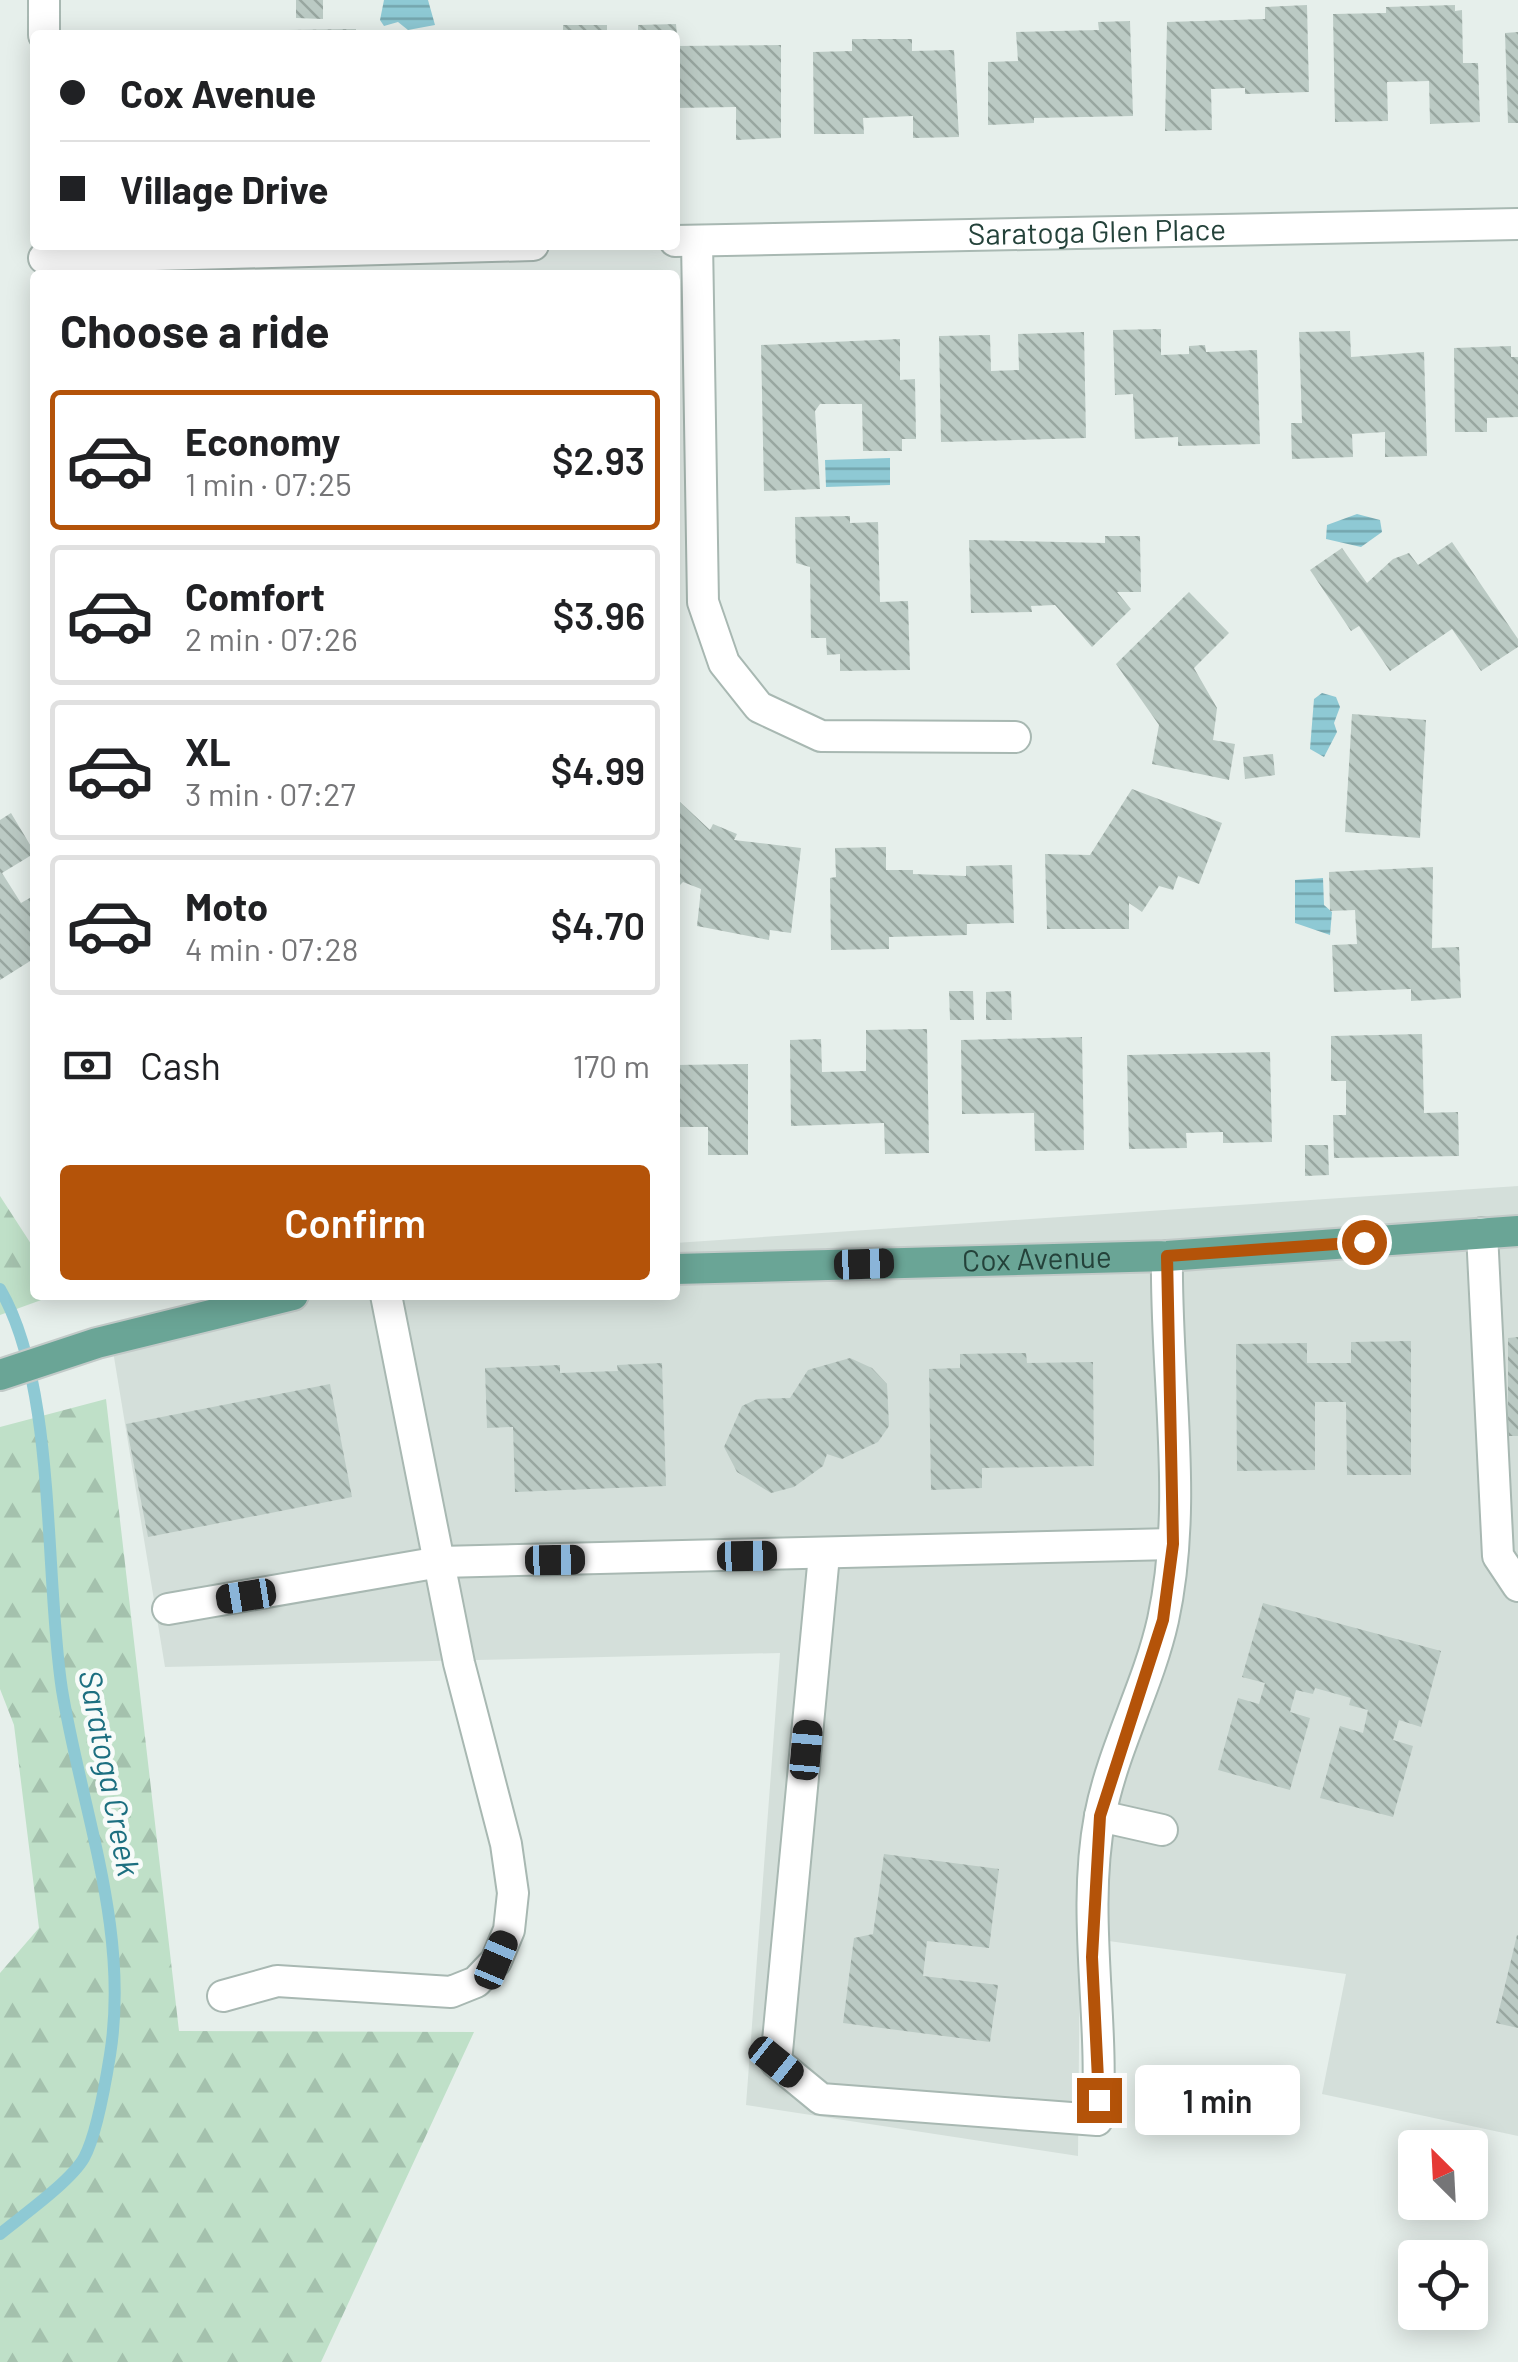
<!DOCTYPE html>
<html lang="en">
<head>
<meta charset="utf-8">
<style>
  body { margin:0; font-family:Barlow,sans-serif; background:#f6f6f6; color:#202124; height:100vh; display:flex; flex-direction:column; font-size:38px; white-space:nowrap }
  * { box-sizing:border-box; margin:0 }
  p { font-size:32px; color:#757577 }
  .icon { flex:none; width:55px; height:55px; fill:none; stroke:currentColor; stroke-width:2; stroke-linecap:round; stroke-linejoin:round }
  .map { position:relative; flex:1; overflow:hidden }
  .side { position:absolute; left:30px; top:270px; width:650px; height:1030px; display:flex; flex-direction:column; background:#fff; border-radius:10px; box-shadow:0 5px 25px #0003 }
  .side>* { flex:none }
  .top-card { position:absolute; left:30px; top:30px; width:650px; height:220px; border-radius:10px; box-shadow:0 5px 25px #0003; display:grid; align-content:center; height:220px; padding:0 30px; background:#fff }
  .needle { width:65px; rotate:336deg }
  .fabs { position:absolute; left:1398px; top:2130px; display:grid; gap:20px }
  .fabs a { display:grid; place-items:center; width:90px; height:90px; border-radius:10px; background:#fff; box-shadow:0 5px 25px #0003; font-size:50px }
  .end { position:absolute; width:45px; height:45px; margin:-22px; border:12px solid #b45309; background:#fff; box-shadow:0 0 0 5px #fff }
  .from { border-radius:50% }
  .bubble { position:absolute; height:70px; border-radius:10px; background:#fff; box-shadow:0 5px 25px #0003; font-size:32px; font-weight:600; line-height:70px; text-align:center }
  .car { position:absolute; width:30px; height:60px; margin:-30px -15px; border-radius:12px; box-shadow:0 0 8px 2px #0007; background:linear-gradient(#222 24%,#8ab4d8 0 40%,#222 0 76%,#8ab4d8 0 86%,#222 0) }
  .top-card b { display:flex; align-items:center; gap:35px; height:95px; font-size:38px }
  .top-card b+b { border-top:2px solid #e0e0e0 }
  .top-card i { width:25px; height:25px; background:#202124 }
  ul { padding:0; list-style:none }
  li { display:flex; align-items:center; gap:30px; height:140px; margin:0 20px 15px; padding:0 10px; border:5px solid #e0e0e0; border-radius:10px }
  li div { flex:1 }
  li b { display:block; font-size:38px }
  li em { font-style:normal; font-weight:600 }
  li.active { border-color:#b45309 }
  li>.icon { width:90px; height:90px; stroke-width:1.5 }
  h2 { padding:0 30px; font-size:45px; line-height:120px }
  .pay { display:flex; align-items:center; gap:25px; height:110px; padding:0 30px; font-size:38px }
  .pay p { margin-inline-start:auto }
  .cta { display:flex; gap:20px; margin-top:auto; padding:20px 30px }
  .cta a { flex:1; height:115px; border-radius:10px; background:#b45309; color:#fff; font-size:40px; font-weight:600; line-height:115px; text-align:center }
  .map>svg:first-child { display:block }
  .built { fill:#d4dfda }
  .forest { fill:url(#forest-firs) }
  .water { fill:url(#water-rules) }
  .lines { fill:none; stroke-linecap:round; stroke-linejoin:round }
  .stream { stroke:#8ec9d4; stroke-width:12 }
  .building { fill:url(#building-back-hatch) }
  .minor-casing { stroke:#a8b8b2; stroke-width:34 }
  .major-casing { stroke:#c2cac8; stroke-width:34 }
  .minor { stroke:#fff; stroke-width:30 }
  .major { stroke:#6aa596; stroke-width:30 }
  .route { stroke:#b45309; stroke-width:12 }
  .labels { text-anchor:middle; stroke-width:9; stroke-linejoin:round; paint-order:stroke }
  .street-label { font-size:30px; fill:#24423a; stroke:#f7fbf9 }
  .water-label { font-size:32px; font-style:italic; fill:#1c6f80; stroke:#f7fbf9 }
</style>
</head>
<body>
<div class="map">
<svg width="1518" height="2362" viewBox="0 0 1518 2362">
  <defs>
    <pattern id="forest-firs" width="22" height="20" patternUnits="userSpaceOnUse" patternTransform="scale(2.5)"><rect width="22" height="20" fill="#bfe0c8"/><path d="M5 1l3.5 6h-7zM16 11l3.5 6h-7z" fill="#a4c1ad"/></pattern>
    <pattern id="water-rules" width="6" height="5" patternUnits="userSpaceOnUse" patternTransform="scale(2.5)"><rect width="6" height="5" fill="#8ec9d4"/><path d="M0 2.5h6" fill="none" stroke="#74a5ad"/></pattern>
    <pattern id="building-back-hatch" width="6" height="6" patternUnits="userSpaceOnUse" patternTransform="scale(2.5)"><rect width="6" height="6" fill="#bbcac4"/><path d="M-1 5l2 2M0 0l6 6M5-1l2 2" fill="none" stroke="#98a6a0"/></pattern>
  </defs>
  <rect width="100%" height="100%" fill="#e6efeb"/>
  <polygon class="built" points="1518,1186 1518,2136 1322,2094 1346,1974 1080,1937 1078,2156 746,2105 780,1653 165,1667 113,1351 285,1295 675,1295 675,1243"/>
  <g class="forest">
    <polygon points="0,1196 35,1250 35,1295 55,1295 0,1315"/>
    <polygon points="106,1399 179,2031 474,2032 321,2362 0,2362 0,1973 39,1928 14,1725 0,1689 0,1427"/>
  </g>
  <g class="water">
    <polygon points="384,0 428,0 435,25 408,30 398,22 384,26 380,20"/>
    <polygon points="890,458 890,485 826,487 825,460"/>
    <polygon points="1357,514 1380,520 1382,532 1361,547 1326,539 1327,525"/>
    <polygon points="1322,693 1336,697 1340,707 1334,723 1337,732 1324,757 1310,749 1314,699"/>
    <polygon points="1323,878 1324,905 1332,912 1330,935 1295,923 1295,880"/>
  </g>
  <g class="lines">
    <path class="stream" d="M0 1289C57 1386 44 1574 62 1690 82 1811 130 1930 110 2055 106 2080 96 2136 84 2158 70 2182 23 2215 0 2234"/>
  </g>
  <g class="building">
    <polygon points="296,0 323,0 323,19 296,18"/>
    <polygon points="1307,5 1309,92 1245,94 1245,88 1211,89 1212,130 1165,131 1167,22 1265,19 1265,7"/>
    <polygon points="1455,5 1455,11 1462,10 1463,63 1478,63 1480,122 1430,124 1429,81 1387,82 1388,121 1335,122 1333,14 1386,13 1386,7"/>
    <polygon points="1130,21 1133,116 1034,118 1034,123 988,125 988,62 1018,61 1016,32 1099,30 1098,22"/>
    <polygon points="676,24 677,35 638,35 638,25"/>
    <rect x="563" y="25" width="44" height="10"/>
    <polygon points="356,29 356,35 288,35 288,30"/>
    <polygon points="1518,32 1518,123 1508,123 1505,33"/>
    <polygon points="852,39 912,39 912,51 954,50 959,137 913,138 913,116 863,118 864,134 814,134 813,52 852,51"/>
    <polygon points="781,45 781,138 736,140 736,107 675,108 675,46"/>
    <polygon points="1161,329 1161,355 1189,354 1189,346 1205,345 1206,352 1257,350 1260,444 1178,446 1178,437 1135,439 1133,394 1115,395 1113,330"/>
    <polygon points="1350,331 1351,357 1424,352 1427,456 1385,457 1385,432 1352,434 1353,457 1292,459 1291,423 1302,423 1299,332"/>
    <polygon points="1084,332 1086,438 941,442 939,336 990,335 991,371 1019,370 1018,334"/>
    <polygon points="900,339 900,380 915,379 916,439 902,439 902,451 863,451 862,404 820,404 815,411 820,489 764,491 761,345"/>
    <polygon points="1511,346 1511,357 1518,357 1518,417 1487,418 1487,432 1455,432 1454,348"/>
    <polygon points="850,516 850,523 878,522 880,602 908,601 910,670 840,671 840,654 827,655 826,638 811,638 810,567 796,563 795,517"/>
    <polygon points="1105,536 1140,536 1141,592 1117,592 1131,609 1092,647 1055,605 1031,606 1032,612 971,613 969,540 1105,543"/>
    <polygon points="1452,542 1518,639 1518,647 1481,671 1452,629 1390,671 1359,626 1351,631 1310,570 1342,548 1367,583 1393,559 1409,553 1418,565"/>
    <polygon points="1189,592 1229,633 1194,668 1217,708 1213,740 1235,744 1229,780 1152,764 1159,725 1116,664"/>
    <polygon points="1352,714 1426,720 1420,838 1345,832"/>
    <polygon points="1273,754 1275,775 1245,779 1243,757"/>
    <polygon points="1132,789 1222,823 1199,884 1178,876 1173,890 1159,886 1142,912 1129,903 1129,929 1047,929 1045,854 1090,855"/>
    <polygon points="679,801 710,830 713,824 737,834 734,840 801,848 791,933 770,930 769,940 697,926 701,889 683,882 675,890 675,805"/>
    <polygon points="11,813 35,853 2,873 21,903 35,895 35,958 0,980 0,820"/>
    <polygon points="886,847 886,870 913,870 913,874 966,876 966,866 1012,865 1014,923 967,924 967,935 889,937 889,949 831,950 830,878 836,877 835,848"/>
    <polygon points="1433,867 1432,948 1459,947 1461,998 1411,1001 1411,989 1334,992 1332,945 1357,944 1355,910 1330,911 1329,872"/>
    <polygon points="949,991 973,991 974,1020 950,1020"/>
    <polygon points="1011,991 1012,1020 986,1020 986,992"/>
    <polygon points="927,1029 929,1153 885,1154 884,1123 791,1126 790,1040 821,1039 822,1072 866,1071 866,1030"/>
    <polygon points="1422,1034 1424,1113 1458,1112 1459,1156 1334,1158 1333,1115 1346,1115 1346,1081 1331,1081 1331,1036"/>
    <polygon points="1082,1037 1084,1150 1035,1151 1034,1113 962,1114 961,1040"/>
    <polygon points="1270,1052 1272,1142 1223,1143 1223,1132 1186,1133 1187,1148 1129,1149 1127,1055"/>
    <polygon points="748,1064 748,1155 708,1155 708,1127 675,1127 675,1065"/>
    <polygon points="1305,1145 1328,1145 1329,1175 1305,1176"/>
    <polygon points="1518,1337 1518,1436 1508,1436 1508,1338"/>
    <polygon points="1411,1341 1411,1475 1347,1475 1346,1402 1315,1402 1315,1470 1237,1471 1236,1344 1307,1343 1307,1363 1351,1363 1351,1342"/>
    <polygon points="1026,1353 1027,1363 1093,1362 1094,1466 982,1468 982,1488 931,1490 929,1369 960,1368 960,1354"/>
    <polygon points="850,1358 872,1368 887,1384 889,1426 878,1442 842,1459 827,1454 823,1466 794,1487 771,1493 737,1472 724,1447 742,1406 757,1399 790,1398 808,1370"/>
    <polygon points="662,1363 666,1486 515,1492 513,1427 487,1428 485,1368 560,1365 560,1373 618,1371 617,1365"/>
    <polygon points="330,1384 352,1497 148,1537 126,1424"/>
    <polygon points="1263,1603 1441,1651 1421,1727 1399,1720 1393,1740 1413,1746 1393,1817 1320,1798 1340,1726 1363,1733 1368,1710 1349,1705 1351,1698 1315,1688 1313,1694 1296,1690 1290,1712 1310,1718 1290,1790 1218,1770 1238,1698 1259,1704 1265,1683 1242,1677"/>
    <polygon points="884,1854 999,1869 989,1948 927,1941 923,1976 998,1985 990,2042 843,2023 854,1938 873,1934"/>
    <polygon points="1517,1935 1518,1935 1518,2028 1496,2023"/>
  </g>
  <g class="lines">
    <g class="minor-casing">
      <g id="minor">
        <polyline points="44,0 44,35"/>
        <path id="s1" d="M675 241 1518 224"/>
        <polyline points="697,241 703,602 724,663 759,707 821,736 1015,737"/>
        <polyline points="44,258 533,245"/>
        <polyline points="1482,1233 1498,1556 1518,1586"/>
        <path d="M824 1555 776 2062 821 2099 1097 2120C1105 2019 1081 1917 1100 1816 1113 1748 1148 1687 1163 1620 1189 1501 1165 1376 1167 1256"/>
        <polyline points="168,1609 440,1562 1173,1544"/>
        <polyline points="1100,1816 1162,1830"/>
        <polyline points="223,1996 277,1981 451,1992 476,1982 496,1961 509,1930 513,1893 506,1844 459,1663 386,1295"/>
      </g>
    </g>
    <g class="major-casing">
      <g id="major">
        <path id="s2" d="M675 1269 1167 1256 1518 1231"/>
        <polyline points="0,1375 97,1343 293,1295"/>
      </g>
    </g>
    <use href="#minor" class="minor"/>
    <use href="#major" class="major"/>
  </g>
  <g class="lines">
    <polyline class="route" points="1099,2100 1092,1957 1100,1816 1163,1620 1173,1544 1167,1256 1364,1242"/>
  </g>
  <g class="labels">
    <g class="street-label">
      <text dy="10" stroke="none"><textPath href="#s1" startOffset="422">Saratoga Glen Place</textPath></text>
      <text dy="10" stroke="none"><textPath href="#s2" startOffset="362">Cox Avenue</textPath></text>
    </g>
    <g class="water-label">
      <text transform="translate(109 1773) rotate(79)" y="11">Saratoga Creek</text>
    </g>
  </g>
</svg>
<div class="fabs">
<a><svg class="needle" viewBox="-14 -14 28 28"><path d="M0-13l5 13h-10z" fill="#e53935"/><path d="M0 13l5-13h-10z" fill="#757577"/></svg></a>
<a><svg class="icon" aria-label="locate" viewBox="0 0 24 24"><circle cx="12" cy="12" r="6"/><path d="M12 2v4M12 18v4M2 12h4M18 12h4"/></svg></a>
</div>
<i class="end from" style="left:1364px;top:1242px"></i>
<i class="end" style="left:1099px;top:2100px"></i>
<div class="bubble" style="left:1135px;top:2065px;width:165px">1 min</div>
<i class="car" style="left:864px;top:1264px;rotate:88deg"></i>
<i class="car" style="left:747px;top:1556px;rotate:89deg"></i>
<i class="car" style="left:555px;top:1560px;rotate:89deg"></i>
<i class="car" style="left:246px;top:1596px;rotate:261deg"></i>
<i class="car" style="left:806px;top:1750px;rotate:5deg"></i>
<i class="car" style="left:496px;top:1960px;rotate:23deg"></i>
<i class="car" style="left:776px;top:2062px;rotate:129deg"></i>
<div class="top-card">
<b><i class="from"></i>Cox Avenue</b>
<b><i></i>Village Drive</b>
</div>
<section class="side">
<h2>Choose a ride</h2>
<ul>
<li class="active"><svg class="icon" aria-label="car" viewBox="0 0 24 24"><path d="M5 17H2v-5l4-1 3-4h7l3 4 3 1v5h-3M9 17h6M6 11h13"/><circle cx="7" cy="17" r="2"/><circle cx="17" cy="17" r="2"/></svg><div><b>Economy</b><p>1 min · 07:25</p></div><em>$2.93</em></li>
<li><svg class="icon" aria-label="car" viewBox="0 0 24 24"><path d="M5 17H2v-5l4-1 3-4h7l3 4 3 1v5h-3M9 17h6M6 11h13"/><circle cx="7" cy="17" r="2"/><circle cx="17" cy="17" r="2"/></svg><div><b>Comfort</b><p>2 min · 07:26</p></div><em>$3.96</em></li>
<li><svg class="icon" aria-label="car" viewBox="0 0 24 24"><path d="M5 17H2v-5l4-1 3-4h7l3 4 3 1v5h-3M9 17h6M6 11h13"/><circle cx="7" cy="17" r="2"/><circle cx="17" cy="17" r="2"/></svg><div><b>XL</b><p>3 min · 07:27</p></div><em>$4.99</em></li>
<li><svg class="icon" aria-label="car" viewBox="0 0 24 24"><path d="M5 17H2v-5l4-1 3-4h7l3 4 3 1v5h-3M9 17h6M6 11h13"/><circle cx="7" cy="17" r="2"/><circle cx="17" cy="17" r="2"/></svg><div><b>Moto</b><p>4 min · 07:28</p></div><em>$4.70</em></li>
</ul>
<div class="pay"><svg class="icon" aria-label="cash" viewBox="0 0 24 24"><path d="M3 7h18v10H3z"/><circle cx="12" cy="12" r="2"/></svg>Cash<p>170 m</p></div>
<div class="cta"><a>Confirm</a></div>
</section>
</div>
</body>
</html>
